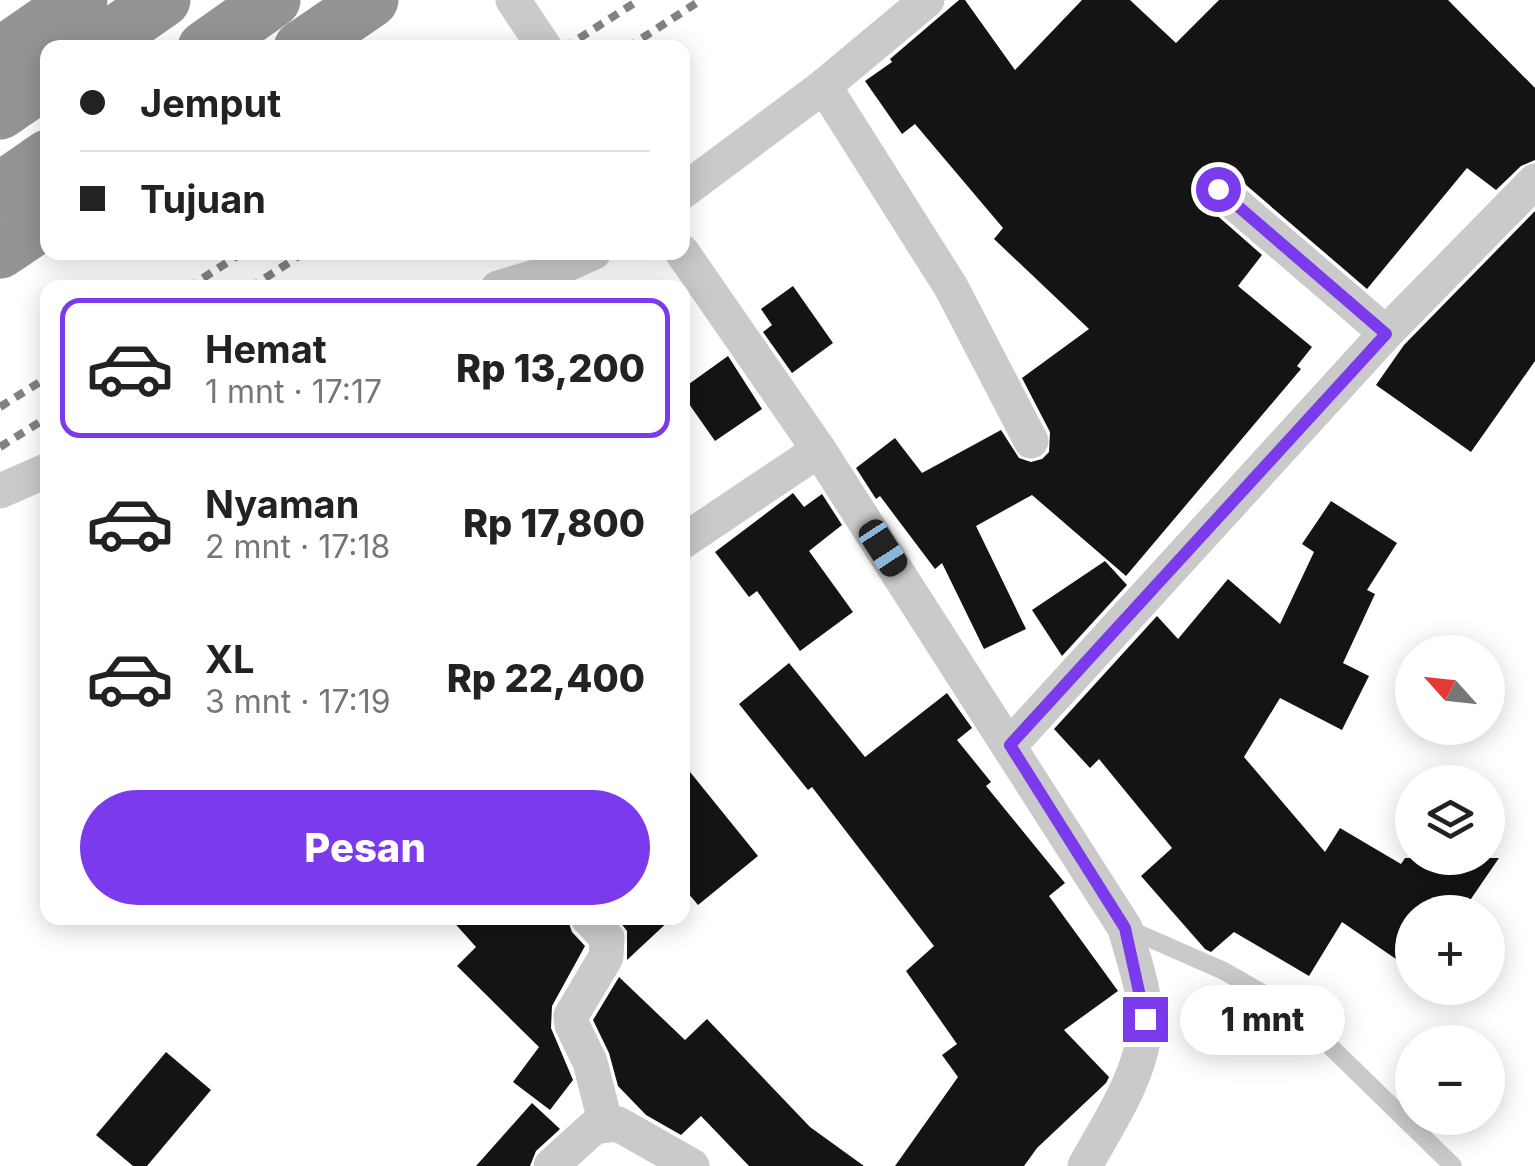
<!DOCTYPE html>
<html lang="id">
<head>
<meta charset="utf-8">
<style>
  body { margin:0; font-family:Inter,sans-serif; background:#f2f2f2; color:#222; height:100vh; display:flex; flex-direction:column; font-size:38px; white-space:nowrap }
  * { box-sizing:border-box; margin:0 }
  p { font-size:32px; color:#767676 }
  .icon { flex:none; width:55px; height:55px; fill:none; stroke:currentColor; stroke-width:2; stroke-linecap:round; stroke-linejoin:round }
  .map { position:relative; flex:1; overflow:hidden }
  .details { position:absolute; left:40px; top:280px; width:650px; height:645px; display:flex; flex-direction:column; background:#fff; border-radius:20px; box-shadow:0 5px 25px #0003 }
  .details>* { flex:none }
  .hud { position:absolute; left:40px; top:40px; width:650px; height:220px; border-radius:20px; box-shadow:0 5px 25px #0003; display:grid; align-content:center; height:220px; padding:0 40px; background:#fff }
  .needle { width:65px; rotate:297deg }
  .tools { position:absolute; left:1395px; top:635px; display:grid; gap:20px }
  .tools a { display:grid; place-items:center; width:110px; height:110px; border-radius:50%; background:#fff; box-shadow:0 5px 25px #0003; font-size:50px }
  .end { position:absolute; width:45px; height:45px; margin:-22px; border:12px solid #7c3aed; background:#fff; box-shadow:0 0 0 5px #fff }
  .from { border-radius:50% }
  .bubble { position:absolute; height:70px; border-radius:35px; background:#fff; box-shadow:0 5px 25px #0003; font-size:32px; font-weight:800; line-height:70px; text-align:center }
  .car { position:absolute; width:30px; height:60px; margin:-30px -15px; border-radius:12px; box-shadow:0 0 8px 2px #0007; background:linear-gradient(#222 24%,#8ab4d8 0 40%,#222 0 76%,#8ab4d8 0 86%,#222 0) }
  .hud b { display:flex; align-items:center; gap:35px; height:95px; font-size:38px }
  .hud b+b { border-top:2px solid #e0e0e0 }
  .hud i { width:25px; height:25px; background:#222 }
  ul { padding:18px 0 0; list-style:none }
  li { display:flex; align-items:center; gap:30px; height:140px; margin:0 20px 15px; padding:0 20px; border:5px solid transparent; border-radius:20px }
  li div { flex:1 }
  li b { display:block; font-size:38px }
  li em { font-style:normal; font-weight:800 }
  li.on { border-color:#7c3aed }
  li>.icon { width:90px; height:90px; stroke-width:1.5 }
  .action { display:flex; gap:20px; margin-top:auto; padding:20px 40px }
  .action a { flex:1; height:115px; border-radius:60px; background:#7c3aed; color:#fff; font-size:40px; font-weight:800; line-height:115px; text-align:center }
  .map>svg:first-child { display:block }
  .building { fill:#141414 }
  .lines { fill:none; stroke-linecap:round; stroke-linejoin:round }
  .lane { stroke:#cacaca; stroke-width:18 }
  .street { stroke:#cacaca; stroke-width:35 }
  .highway { stroke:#949494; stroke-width:55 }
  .rail { stroke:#828282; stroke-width:8; stroke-dasharray:10 8; stroke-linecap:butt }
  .route { stroke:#7c3aed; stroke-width:12 }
</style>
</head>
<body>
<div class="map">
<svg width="1535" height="1166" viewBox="0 0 1535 1166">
  <rect width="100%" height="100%" fill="#fff"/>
  <g class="building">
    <polygon points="959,0 965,0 1015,70 1082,0 1130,0 1176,43 1219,0 1448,0 1535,88 1535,160 1521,166 1496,190 1467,168 1367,289 1232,173 1221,168 1203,175 1197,186 1204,204 1262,255 1238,286 1312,347 1297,366 1301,369 1126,576 1032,495 976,526 1026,629 984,649 942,563 935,569 880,496 876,499 856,468 895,438 922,473 1001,430 1019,458 1031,462 1042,459 1049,452 1050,432 1022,378 1089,329 994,239 1003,228 915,124 902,134 865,81 892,62 890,59"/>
    <polygon points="1535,211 1535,361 1471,452 1376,385 1404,345"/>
    <polygon points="793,286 833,343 792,373 763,332 772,325 761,309"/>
    <polygon points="728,356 762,409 715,441 682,394 682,389"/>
    <polygon points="793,493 804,507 822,494 842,525 809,551 853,612 800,651 757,591 749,597 715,552"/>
    <polygon points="1331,501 1397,543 1367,590 1375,594 1343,663 1369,676 1342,730 1280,698 1244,757 1325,852 1340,828 1401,864 1405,858 1499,858 1462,912 1412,912 1412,970 1342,922 1309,976 1234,932 1211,952 1205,949 1141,876 1172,848 1099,759 1090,768 1054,729 1157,616 1178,639 1228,579 1280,624 1314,552 1302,544"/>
    <polygon points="1105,561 1127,585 1062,656 1032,610"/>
    <polygon points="789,663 865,757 947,693 972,728 957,740 991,782 986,786 1065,883 1049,896 1118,991 1064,1030 1109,1077 1106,1083 1037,1148 1024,1166 895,1166 958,1077 942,1055 957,1044 906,971 934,946 812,787 808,790 739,704"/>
    <polygon points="682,762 758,856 698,905 682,886"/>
    <polygon points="450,918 567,918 572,932 585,946 552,1006 551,1028 573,1080 550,1110 513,1082 539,1047 457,966 476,947"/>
    <polygon points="617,918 672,918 627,960 627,931"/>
    <polygon points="619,977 685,1040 707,1019 810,1127 864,1166 749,1166 701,1116 681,1135 646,1115 618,1086 609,1053 593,1020"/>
    <polygon points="166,1052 211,1090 147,1166 133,1166 96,1135"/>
    <polygon points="532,1103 560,1129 536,1151 530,1166 476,1166"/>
  </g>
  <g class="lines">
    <polyline class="lane" points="1126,928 1224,971 1295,1012 1453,1166"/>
    <g class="street">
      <polyline points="513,0 545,48"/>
      <polyline points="824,86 951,287 1031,441"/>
      <polyline points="1218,189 1386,333"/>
      <polyline points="682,192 824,86 927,0"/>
      <path d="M682 252 819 450 1125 928C1132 956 1146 991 1145 1021 1144 1072 1109 1122 1085 1166"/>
      <polyline points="498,288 548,273 594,252"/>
      <polyline points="0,491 48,470"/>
      <polyline points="682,542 819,450"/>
      <polyline points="1010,745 1386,333 1535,181"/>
      <polyline points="588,918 607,938 606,957 571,1016 572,1025 590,1062 606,1125"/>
      <polyline points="551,1166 594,1127 618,1124 692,1166"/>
    </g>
    <g class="highway">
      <polyline points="94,48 163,0"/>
      <polyline points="205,48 273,0"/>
      <polyline points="301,48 371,0"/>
      <polyline points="0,55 80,0"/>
      <polyline points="0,112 48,79"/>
      <polyline points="0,190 48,157"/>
      <polyline points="0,251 48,219"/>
    </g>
    <g class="rail">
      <polyline points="564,48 639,0"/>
      <polyline points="627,48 701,0"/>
      <polyline points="188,288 243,252"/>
      <polyline points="250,288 305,252"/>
      <polyline points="0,407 48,377"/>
      <polyline points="0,447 48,417"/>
    </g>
  </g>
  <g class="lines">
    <polyline class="route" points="1145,1019 1125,928 1010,745 1386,334 1218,189"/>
  </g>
</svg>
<div class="tools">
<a><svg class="needle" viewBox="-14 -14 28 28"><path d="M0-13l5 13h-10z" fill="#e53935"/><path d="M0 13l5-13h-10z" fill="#767676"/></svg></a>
<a><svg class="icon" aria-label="layers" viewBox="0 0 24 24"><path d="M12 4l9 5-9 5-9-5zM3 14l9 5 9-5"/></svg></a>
<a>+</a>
<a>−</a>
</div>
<i class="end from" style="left:1218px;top:189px"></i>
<i class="end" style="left:1145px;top:1019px"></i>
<div class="bubble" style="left:1180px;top:985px;width:165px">1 mnt</div>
<i class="car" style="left:883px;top:548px;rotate:147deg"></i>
<div class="hud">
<b><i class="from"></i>Jemput</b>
<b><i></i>Tujuan</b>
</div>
<section class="details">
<ul>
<li class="on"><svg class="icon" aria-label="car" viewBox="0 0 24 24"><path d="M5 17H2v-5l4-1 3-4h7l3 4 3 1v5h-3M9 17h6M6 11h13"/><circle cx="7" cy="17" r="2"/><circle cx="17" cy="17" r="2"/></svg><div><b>Hemat</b><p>1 mnt · 17:17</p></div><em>Rp 13,200</em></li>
<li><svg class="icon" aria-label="car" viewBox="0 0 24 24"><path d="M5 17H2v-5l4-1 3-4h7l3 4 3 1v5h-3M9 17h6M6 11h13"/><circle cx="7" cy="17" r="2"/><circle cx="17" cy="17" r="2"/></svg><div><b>Nyaman</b><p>2 mnt · 17:18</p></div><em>Rp 17,800</em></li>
<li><svg class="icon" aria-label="car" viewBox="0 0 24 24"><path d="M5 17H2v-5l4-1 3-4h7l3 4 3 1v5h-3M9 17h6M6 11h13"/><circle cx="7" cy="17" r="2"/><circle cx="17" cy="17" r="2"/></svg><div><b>XL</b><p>3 mnt · 17:19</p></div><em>Rp 22,400</em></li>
</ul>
<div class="action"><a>Pesan</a></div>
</section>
</div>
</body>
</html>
